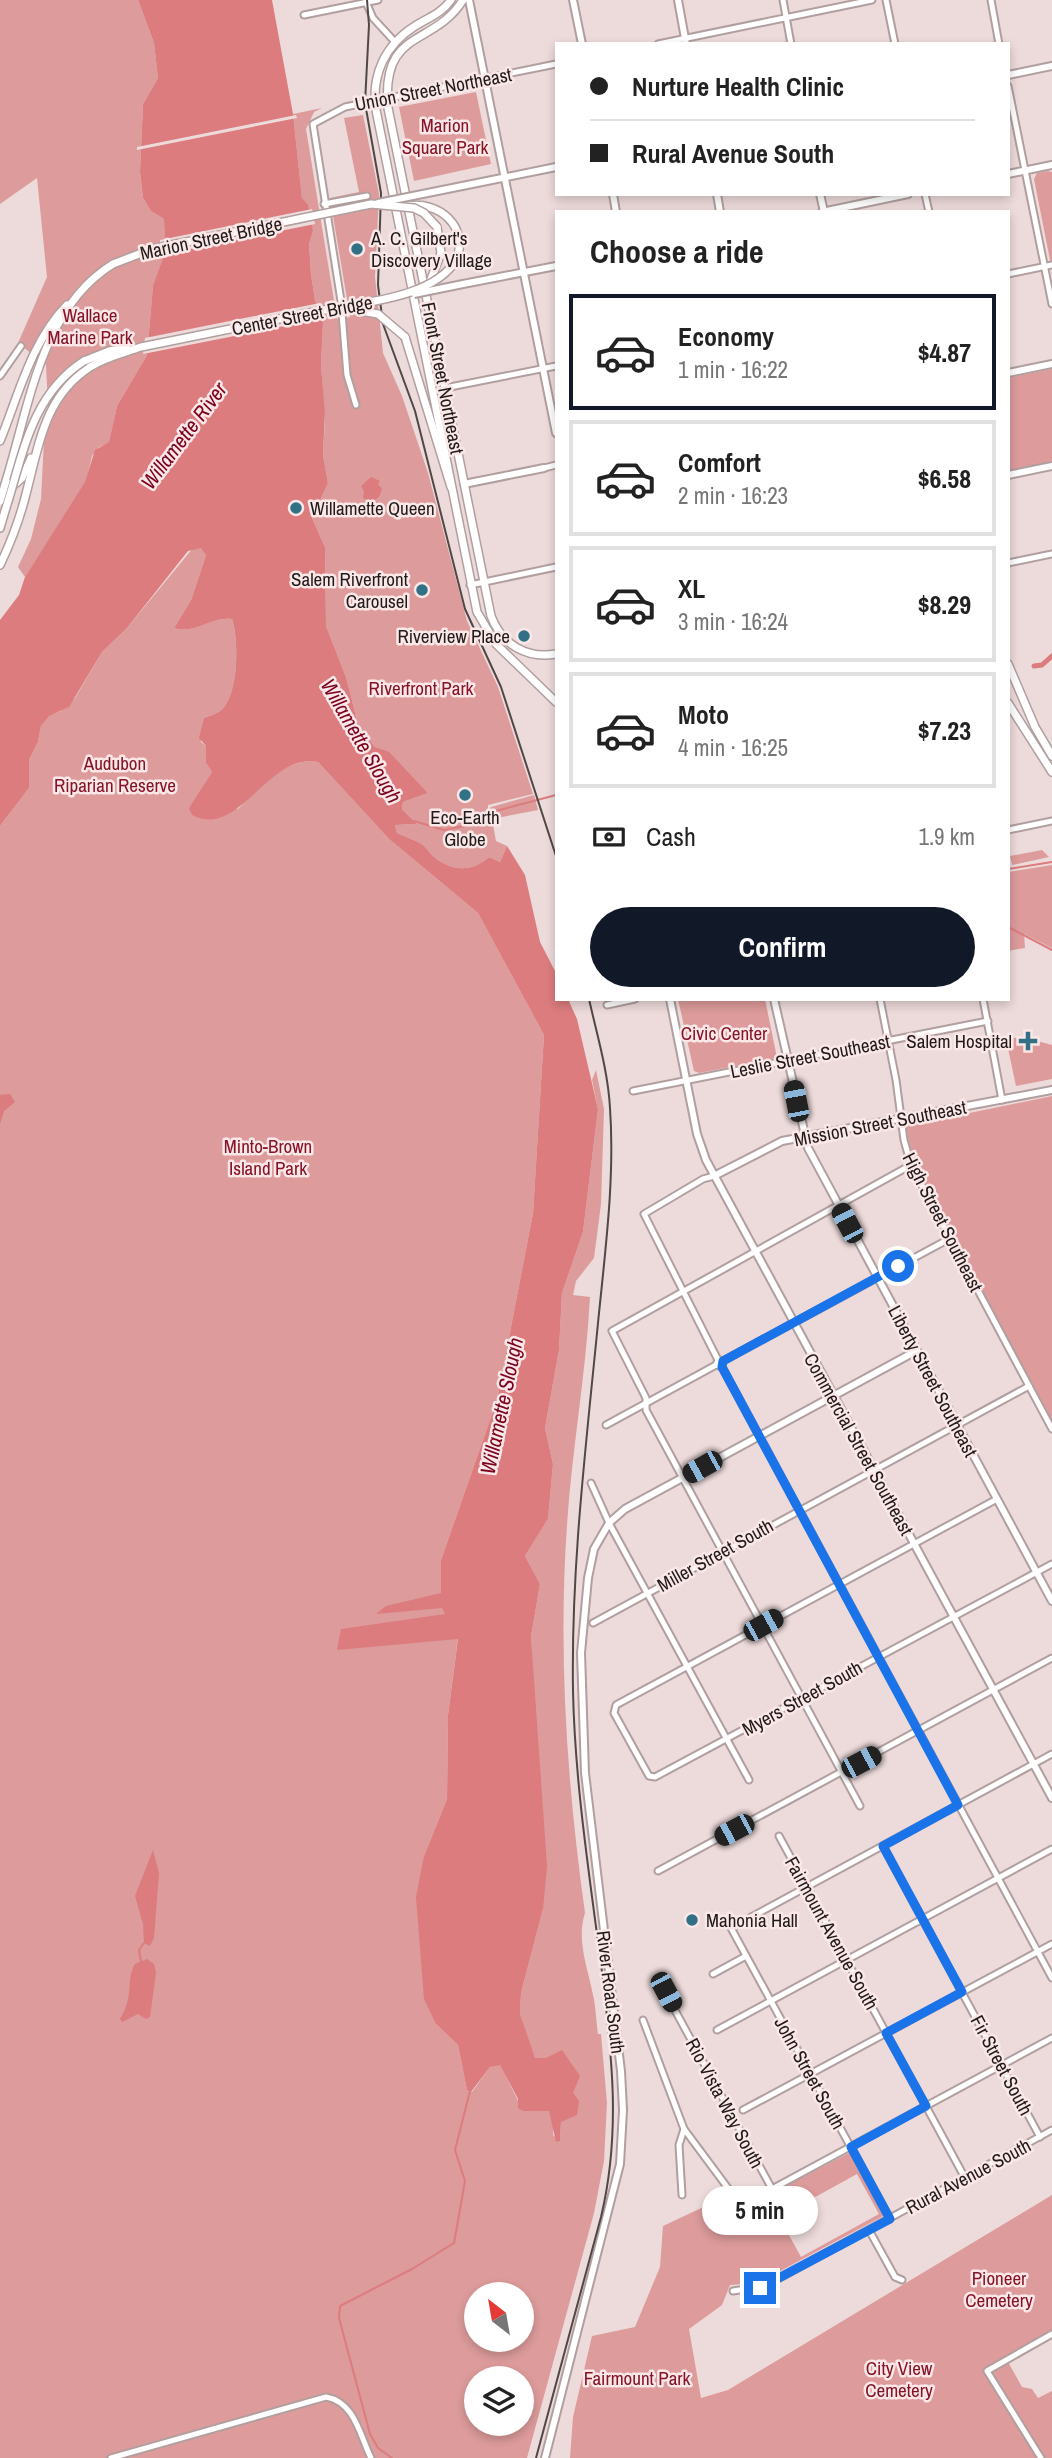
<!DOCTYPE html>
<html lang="en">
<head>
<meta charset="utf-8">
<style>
  body { margin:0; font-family:"Archivo Narrow",sans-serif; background:#f6f6f6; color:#222; height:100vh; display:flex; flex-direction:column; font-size:26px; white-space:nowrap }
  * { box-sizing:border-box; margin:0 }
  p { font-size:23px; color:#767676 }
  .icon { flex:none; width:38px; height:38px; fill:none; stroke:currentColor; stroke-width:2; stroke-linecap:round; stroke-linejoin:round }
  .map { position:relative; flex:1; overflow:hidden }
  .side { position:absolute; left:555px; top:210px; width:455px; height:791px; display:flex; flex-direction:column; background:#fff; border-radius:0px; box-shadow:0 4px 10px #0003 }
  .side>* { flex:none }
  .guide { position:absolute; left:555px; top:42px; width:455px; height:154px; border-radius:0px; box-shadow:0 4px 10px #0003; display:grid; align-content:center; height:154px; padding:0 35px; background:#fff }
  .needle { width:46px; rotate:329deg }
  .tools { position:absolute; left:464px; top:2282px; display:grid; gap:14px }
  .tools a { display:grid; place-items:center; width:70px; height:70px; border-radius:50%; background:#fff; box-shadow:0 4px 10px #0003; font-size:35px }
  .end { position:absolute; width:32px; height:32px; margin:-16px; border:9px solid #1a73e8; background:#fff; box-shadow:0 0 0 4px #fff }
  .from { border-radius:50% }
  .bubble { position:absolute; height:49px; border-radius:24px; background:#fff; box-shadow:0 4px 10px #0003; font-size:23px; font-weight:800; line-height:49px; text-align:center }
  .car { position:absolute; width:21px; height:42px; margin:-21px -10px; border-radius:9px; box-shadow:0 0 5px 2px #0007; background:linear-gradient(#222 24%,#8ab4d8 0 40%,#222 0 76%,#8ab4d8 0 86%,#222 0) }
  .guide b { display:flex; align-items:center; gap:24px; height:66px; font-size:26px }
  .guide b+b { border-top:2px solid #e0e0e0 }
  .guide i { width:18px; height:18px; background:#222 }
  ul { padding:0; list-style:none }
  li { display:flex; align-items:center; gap:21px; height:116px; margin:0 14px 10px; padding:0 21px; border:4px solid #e0e0e0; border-radius:0px }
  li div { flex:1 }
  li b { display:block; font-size:26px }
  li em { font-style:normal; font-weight:800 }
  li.active { border-color:#111827 }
  li>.icon { width:63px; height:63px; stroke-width:1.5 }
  h2 { padding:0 35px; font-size:32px; line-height:84px }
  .pay { display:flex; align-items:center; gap:18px; height:77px; padding:0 35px; font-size:26px }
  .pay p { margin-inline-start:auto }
  .cta { display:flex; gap:14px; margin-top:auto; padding:14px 35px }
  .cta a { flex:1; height:80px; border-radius:42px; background:#111827; color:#fff; font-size:28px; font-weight:800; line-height:80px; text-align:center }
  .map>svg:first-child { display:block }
  .green { fill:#dd9b9b; fill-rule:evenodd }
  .water { fill:#dc7c7e }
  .pier { fill:#eddada }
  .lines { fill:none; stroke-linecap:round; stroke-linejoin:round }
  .stream { stroke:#dc7c7e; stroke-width:2 }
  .canal { stroke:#dc7c7e; stroke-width:5 }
  .minor-casing { stroke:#b19f9f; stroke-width:9 }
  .major-casing { stroke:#b19f9f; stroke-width:10 }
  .highway-casing { stroke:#b19f9f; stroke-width:10 }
  .minor { stroke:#fff; stroke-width:5 }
  .major { stroke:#fff; stroke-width:6 }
  .highway { stroke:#fff; stroke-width:7 }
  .rail { stroke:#504747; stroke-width:2 }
  .major-bridge-casing { stroke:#b19f9f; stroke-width:10; stroke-linecap:butt }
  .highway-bridge-casing { stroke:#b19f9f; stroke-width:10; stroke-linecap:butt }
  .major-bridge { stroke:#fff; stroke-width:6 }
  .highway-bridge { stroke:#fff; stroke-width:7 }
  .route { stroke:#1a73e8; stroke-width:9 }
  .poi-dot { fill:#317085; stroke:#fae7e7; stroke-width:2.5 }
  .labels { text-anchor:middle; stroke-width:5; stroke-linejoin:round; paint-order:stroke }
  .street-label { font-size:19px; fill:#211a1a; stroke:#fae7e7 }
  .park-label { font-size:19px; fill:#871326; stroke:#fae7e7 }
  .poi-label { font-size:19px; fill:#211a1a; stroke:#fae7e7; text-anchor:start }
  .water-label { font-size:21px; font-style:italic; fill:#7c021e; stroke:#fae7e7 }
</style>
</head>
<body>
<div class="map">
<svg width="1052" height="2458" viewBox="0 0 1052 2458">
  <rect width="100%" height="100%" fill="#eddada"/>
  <g class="green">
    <polygon points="0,0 138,0 154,43 158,78 143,104 140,172 143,198 151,211 164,219 165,252 153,285 147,355 117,406 109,443 99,447 92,456 86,482 25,577 18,567 31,539 41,499 44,440 49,425 46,365 18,343 47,277 37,178 0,204"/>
    <polygon points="476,92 491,164 414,181 399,107"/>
    <path d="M322 108 314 112 306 129 337 319 350 317 330 198 359 192 344 118 363 115 379 194 375 277 383 353 402 396 428 473 467 621 498 687 533 794 488 805V811L491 807 534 795 538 810 492 819 496 841 507 846 500 862 489 857C472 872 453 872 434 857 430 854 427 848 423 845 416 840 405 837 397 833L395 825 417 824 402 809 403 802 428 793 389 753 375 747 358 724 346 677 326 626 325 547 312 518 328 483 323 455 325 421 321 365 323 323 315 300 311 274 309 244 313 231 302 198 293 114Z"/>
    <polygon points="1048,171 1052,172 1052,270 1034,179 1037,173"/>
    <polygon points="1052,369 1052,462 1008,471 1008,378"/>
    <path d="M193 548H202L206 555 191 600 174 628C193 635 211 616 232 619 239 639 239 697 220 711 216 714 209 716 204 718L201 742 206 746V763L212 772 201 790 238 809C258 789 287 756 318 762L389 839 478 913 544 1035 533 1213 497 1400 441 1560 458 1638 448 1715 447 1799 424 1856 436 2024 458 2045 467 2090 472 2092 490 2067 500 2064 523 2111H549L554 2121 553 2135 560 2141 561 2122 573 2093 546 2058 535 2059 532 2054 520 2014 521 1993 543 1909 531 1637 540 1584 525 1556 548 1519 553 1464 545 1428 559 1350 562 1293 583 1232 598 1109 592 1080 596 1070 604 1109 601 1204 594 1258 576 1281 573 1295 590 1297C586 1374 572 1449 567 1525 558 1655 567 1784 585 1913 576 1940 588 1968 593 1995 596 2007 596 2021 598 2034H601L607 2103 604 2161 594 2213 527 2458H0V826L29 788V760L38 742 41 726 49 715 61 711 75 698 102 652 127 628ZM476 2294H522V2340H476ZM476 2378H522V2424H476Z"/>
    <polygon points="1042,850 1049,857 1012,865 1010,856"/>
    <polygon points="1052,865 1052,948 1024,934 1025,948 1008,951 1008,872"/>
    <polygon points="678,999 765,999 777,1058 699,1073 694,1071"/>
    <polygon points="1022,1037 1052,1045 1052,1079 1016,1086 1006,1039"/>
    <polygon points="1052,1096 1052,1424 913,1164 906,1126"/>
    <path d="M851 2152 885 2215 758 2283 730 2285 722 2305 689 2329 701 2398 728 2390 1052 2195V2330L988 2366 992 2372 1008 2362 1022 2387 1032 2389 1038 2398 1052 2391V2458H570L573 2417 592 2336 635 2327 660 2267 663 2226 729 2195 739 2206 772 2193ZM857 2174 879 2214 801 2257 779 2217Z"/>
  </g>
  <g class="water">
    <path d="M138 0H272L293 114 302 198 308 205 313 231 309 244 311 274 315 300 323 323 321 365 325 413 323 455 328 483 312 518 325 547 326 626 346 677 358 724 375 747 389 752 428 793 403 802 402 809 417 824 395 825 397 833C405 837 416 840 423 845 427 848 430 854 434 857 453 872 472 872 489 857L500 862 507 846 525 875 540 942 556 973V999H568L577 1019 598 1109 583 1232 562 1293 559 1350 545 1428 553 1464 548 1519 525 1556 540 1584 531 1637 547 1866 543 1909 521 1993 520 2014 535 2058H546L562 2050 580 2076 573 2093 579 2101 577 2115 561 2122 560 2141 556 2142 549 2111H523L518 2108V2099L500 2065 490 2067 471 2092 467 2090 458 2045 436 2024 424 1999 416 1897 424 1856 447 1799 448 1715 458 1639 337 1650 341 1629 445 1614 442 1608 376 1614 386 1606 441 1593V1560L497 1400 533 1213 544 1035 478 913 389 839 318 762C268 752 239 840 192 815L189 808 212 772 206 763V746L199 738 204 718C209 716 216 714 220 711 239 697 239 639 232 619 211 616 194 635 174 628L191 600 206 555 201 548 188 551 127 628 102 652 69 707 49 716 41 726 38 742 29 760V788L0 826V620L19 595 25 577 85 482 95 450 109 442 117 406 147 355 153 285 165 252 164 219 151 211 143 198 140 172 143 104 158 78 154 43Z"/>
    <polygon points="371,477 380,481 378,484 382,489 379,497 372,502 363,498 364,491 361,486"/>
    <polygon points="10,1094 15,1102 4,1111 0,1124 0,1095"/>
    <polygon points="153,1850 159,1873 154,1938 150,1946 144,1943 143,1924 135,1896"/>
    <path d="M147 1959 154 1964 156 1973 150 2017 146 2019 138 2014 122 2022 120 2019C135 1994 125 1982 135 1964Z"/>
  </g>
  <g class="pier">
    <polygon points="296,115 297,118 137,150 137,147"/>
    <polygon points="312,209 315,224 160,255 160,240"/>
    <polygon points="320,303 325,318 143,354 145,338"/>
  </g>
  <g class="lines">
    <g class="stream">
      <polyline points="414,821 444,830 469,825 492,812 556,795"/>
      <polyline points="1008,869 1052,862"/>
      <polyline points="1008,927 1052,950"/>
      <polyline points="141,1962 139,1950 144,1943"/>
      <polyline points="392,2458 378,2448 370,2434 339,2318 340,2306 412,2269 454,2243 465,2181 455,2150 470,2091"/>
    </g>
    <polyline class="canal" points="1034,666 1042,665 1052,656"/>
    <g class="minor-casing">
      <g id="minor">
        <polyline points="783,0 791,44"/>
        <polyline points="886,0 895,44"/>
        <polyline points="991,0 999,44"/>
        <polyline points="366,2 373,18 395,42"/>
        <polyline points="304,15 378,0"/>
        <polyline points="658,44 872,0"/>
        <polyline points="1008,86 1052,304"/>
        <polyline points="925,194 929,212"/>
        <polyline points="324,204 367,196"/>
        <polyline points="1008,274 1052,265"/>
        <polyline points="0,376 21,346"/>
        <polyline points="445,388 556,366"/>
        <polyline points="356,405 347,375 341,301 313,124 345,107 556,64"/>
        <polyline points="544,468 556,465"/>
        <polyline points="1008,563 1052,554"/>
        <polyline points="470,585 556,567"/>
        <polyline points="1008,830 1052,821"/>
        <polyline points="880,999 896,1080 904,1140 911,1165 1052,1429"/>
        <polyline points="983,999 1002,1100"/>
        <polyline points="607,1005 635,999"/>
        <polyline points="633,1091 988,1021"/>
        <polyline points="714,1176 703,1179 644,1214 718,1360"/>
        <polyline points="723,1361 949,1239"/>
        <polyline points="722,1367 723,1361 718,1360 716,1365 722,1367 1052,1978"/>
        <polyline points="606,1425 716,1365"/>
        <polyline points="591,1483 609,1523 749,1780"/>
        <polyline points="997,1499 616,1705 614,1713 649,1776 655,1777 1052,1564"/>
        <polyline points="593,1623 1029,1386"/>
        <polyline points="860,1806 646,1410 646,1398 612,1331 911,1165"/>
        <polyline points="779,1836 965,2178"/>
        <polyline points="883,1846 1040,2137"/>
        <polyline points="658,1871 1052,1658"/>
        <polyline points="713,1974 746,1956"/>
        <polyline points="662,1979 664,1990 772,2189"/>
        <polyline points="643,2020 684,2129 739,2203 772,2189 1052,2038"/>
        <polyline points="717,2030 1052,1849"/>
        <polyline points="743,2110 1052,1944"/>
        <polyline points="682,2195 679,2145 684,2129"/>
        <polyline points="890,2219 731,1928 1052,1754"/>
        <polyline points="869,2230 895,2277 902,2280"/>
        <polyline points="733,2291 765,2286 1052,2130"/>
        <path d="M111 2458 326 2397C355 2402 360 2436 371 2458"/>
        <polyline points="1041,2458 987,2371 1052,2334"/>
      </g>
    </g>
    <g class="major-casing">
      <g id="major">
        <polyline points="469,0 556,433"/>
        <polyline points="573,0 582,44"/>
        <polyline points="678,0 686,44"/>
        <polyline points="1008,75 1052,66"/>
        <polyline points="1008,174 1052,165"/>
        <polyline points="492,180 556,167"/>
        <polyline points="613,194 616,212"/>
        <polyline points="717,194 720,212"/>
        <polyline points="820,194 824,212"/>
        <polyline points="822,212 908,194"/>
        <polyline points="463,284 556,266"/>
        <polyline points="1008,373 1052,364"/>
        <polyline points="1008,475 1052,466"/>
        <polyline points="464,484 544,468"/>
        <polyline points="670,999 697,1134 706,1160 1052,1798"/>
        <polyline points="774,999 808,1148 1052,1601"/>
        <polyline points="714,1176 782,1141 1052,1090"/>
        <polyline points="545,2458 620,2164 623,2110 621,2071 585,1773 581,1653 588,1578 594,1549 609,1523 625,1509 916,1351"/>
      </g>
    </g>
    <g class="highway-casing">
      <g id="highway">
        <path d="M451 0C442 13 428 18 415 26 385 45 371 75 376 110L477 612 496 644 556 702"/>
        <path d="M463 0C433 48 381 27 388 108L491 616C502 645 527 659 556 654"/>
        <path d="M408 206C439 201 468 226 457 258"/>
        <polyline points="428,287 441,253 437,227"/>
        <polyline points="405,337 451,487"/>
        <polyline points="84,361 109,351 127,348"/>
        <path d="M0 441C19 394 31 342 67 305"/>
        <path d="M6 481C29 407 41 308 113 264"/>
        <polyline points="0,497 22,478 31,458"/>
        <polyline points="0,528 5,511"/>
        <path d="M0 565C11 542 20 518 26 494 39 445 44 397 90 367 106 357 124 353 141 347L334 308"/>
        <polyline points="1008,664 1035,727 1052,756"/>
        <polyline points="1008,703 1052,772"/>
      </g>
    </g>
    <use href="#minor" class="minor"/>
    <use href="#major" class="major"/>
    <use href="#highway" class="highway"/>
    <g class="rail">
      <polyline points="367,0 369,25 365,103 381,193 378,285 383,324 415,411 465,609 501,687 556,856"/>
      <path d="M536 2458 601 2217C621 2134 612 2056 602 1972 590 1879 575 1785 573 1691 571 1567 586 1446 598 1323 605 1252 615 1179 610 1108 608 1071 597 1035 589 999"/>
    </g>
    <g class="major-bridge-casing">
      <g id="major-bridge">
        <polyline points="378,203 492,180"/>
        <polyline points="414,294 463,284"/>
      </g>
    </g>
    <g class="highway-bridge-casing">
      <g id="highway-bridge">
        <polyline points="113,264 152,249 371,204 414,208 424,213 437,227"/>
        <path d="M334 308C371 302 438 295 457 258"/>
        <polyline points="349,309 378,314 405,337"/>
        <polyline points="0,501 6,481"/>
        <path d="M5 511C23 455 31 395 84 361"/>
      </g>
    </g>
    <use href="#major-bridge" class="major-bridge"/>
    <use href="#highway-bridge" class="highway-bridge"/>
  </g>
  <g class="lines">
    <polyline class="route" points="760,2288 890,2219 851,2147 926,2106 886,2033 962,1992 883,1846 958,1805 722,1367 723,1361 898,1266"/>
  </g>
  <g class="poi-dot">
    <circle cx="357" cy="249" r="7"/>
    <circle cx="296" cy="508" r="7"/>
    <circle cx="422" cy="590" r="7"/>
    <circle cx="524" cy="636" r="7"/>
    <circle cx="465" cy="795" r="7"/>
    <path d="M1024.5 1030.5h7v7h7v7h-7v7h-7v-7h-7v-7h7z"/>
    <circle cx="692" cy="1920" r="7"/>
  </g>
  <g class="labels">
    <g class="street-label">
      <text transform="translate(433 89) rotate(-11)" y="7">Union Street Northeast</text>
      <text transform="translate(211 238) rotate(-12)" y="7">Marion Street Bridge</text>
      <text transform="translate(302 315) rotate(-11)" y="7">Center Street Bridge</text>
      <text transform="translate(443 378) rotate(79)" y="7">Front Street Northeast</text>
      <text transform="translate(810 1056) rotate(-11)" y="7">Leslie Street Southeast</text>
      <text transform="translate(880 1123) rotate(-11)" y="7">Mission Street Southeast</text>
      <text transform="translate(943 1222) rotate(63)" y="7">High Street Southeast</text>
      <text transform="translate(933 1381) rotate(62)" y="7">Liberty Street Southeast</text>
      <text transform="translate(859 1444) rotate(61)" y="7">Commercial Street Southeast</text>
      <text transform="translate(715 1555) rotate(-29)" y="7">Miller Street South</text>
      <text transform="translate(802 1698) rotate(-29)" y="7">Myers Street South</text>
      <text transform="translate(832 1933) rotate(61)" y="7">Fairmount Avenue South</text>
      <text transform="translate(611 1992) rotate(83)" y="7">River Road South</text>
      <text transform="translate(1002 2065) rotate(62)" y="7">Fir Street South</text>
      <text transform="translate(810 2073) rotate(61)" y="7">John Street South</text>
      <text transform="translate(725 2103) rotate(62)" y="7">Rio Vista Way South</text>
      <text transform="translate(968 2176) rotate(-28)" y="7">Rural Avenue South</text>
    </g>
    <g class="park-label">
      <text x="445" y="132">Marion<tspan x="445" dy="22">Square Park</tspan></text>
      <text x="90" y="322">Wallace<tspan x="90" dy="22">Marine Park</tspan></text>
      <text x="421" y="695">Riverfront Park</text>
      <text x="115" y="770">Audubon<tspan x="115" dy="22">Riparian Reserve</tspan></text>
      <text x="724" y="1040">Civic Center</text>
      <text x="268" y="1153">Minto-Brown<tspan x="268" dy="22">Island Park</tspan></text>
      <text x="999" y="2285">Pioneer<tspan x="999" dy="22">Cemetery</tspan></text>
      <text x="899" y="2375">City View<tspan x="899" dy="22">Cemetery</tspan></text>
      <text x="637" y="2385">Fairmount Park</text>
    </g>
    <g class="poi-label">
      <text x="371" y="245">A. C. Gilbert's<tspan x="371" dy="22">Discovery Village</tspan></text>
      <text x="310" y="515">Willamette Queen</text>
      <text x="408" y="586" text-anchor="end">Salem Riverfront<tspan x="408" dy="22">Carousel</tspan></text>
      <text x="510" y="643" text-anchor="end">Riverview Place</text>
      <text x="465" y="824" text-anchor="middle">Eco-Earth<tspan x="465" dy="22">Globe</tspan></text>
      <text x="1012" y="1048" text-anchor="end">Salem Hospital</text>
      <text x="706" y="1927">Mahonia Hall</text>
    </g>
    <g class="water-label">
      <text transform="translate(184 436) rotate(-53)" y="7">Willamette River</text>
      <text transform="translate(361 741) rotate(60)" y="7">Willamette Slough</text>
      <text transform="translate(502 1406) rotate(-78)" y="7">Willamette Slough</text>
    </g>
  </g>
</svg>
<div class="tools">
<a><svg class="needle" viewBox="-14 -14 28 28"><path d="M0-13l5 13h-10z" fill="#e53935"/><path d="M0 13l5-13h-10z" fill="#767676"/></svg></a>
<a><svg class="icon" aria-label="layers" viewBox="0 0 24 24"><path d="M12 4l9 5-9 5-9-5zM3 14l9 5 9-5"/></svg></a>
</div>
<i class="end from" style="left:898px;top:1266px"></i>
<i class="end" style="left:760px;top:2288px"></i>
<div class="bubble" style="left:702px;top:2186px;width:116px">5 min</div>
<i class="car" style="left:796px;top:1101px;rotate:349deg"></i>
<i class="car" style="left:847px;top:1223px;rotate:332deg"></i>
<i class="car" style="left:702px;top:1467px;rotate:241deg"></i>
<i class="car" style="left:763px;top:1625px;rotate:61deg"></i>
<i class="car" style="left:861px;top:1762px;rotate:62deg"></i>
<i class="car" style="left:734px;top:1830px;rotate:242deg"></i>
<i class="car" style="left:666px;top:1992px;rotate:152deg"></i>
<div class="guide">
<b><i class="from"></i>Nurture Health Clinic</b>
<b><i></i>Rural Avenue South</b>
</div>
<section class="side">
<h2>Choose a ride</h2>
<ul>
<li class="active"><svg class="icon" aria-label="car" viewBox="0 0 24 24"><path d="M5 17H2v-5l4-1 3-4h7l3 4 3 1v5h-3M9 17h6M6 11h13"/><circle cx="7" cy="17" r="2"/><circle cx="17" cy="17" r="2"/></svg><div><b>Economy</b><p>1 min · 16:22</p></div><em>$4.87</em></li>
<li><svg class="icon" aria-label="car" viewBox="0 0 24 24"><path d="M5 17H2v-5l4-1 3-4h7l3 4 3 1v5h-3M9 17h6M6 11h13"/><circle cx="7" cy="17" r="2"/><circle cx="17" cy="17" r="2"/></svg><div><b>Comfort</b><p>2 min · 16:23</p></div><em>$6.58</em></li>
<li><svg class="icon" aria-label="car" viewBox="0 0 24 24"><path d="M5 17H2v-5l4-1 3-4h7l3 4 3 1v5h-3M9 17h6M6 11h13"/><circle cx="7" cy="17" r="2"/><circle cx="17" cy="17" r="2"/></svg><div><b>XL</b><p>3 min · 16:24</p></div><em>$8.29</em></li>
<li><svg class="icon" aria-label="car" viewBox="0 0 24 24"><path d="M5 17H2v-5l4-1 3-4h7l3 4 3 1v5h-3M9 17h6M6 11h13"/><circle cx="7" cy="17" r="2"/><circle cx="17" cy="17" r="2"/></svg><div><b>Moto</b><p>4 min · 16:25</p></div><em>$7.23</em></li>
</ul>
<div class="pay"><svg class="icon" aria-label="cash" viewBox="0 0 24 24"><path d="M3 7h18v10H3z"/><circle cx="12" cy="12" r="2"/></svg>Cash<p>1.9 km</p></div>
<div class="cta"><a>Confirm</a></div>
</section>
</div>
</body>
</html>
